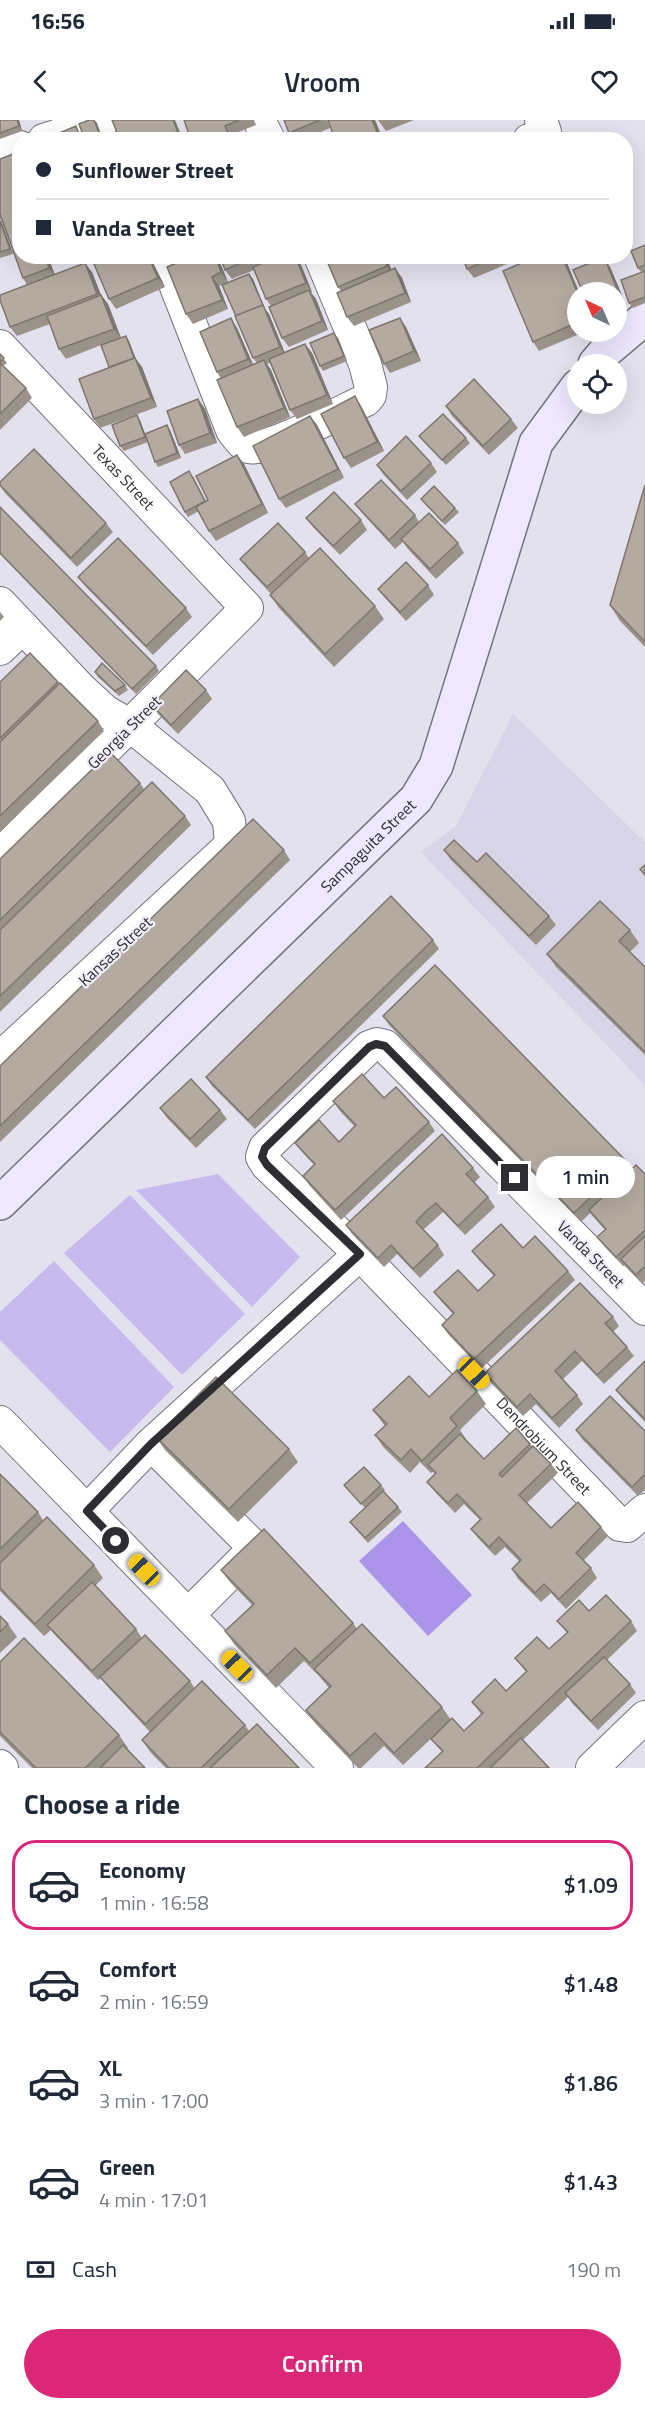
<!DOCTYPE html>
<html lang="en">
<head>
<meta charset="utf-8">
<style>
  body { margin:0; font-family:"Titillium Web",sans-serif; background:#f2f2f3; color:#1f2937; height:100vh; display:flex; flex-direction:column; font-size:22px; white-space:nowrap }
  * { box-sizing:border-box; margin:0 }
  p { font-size:20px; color:#747a83 }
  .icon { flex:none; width:33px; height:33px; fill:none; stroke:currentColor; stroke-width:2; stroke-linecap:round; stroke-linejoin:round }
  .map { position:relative; height:1648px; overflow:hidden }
  .details { display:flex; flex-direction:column; background:#fff; flex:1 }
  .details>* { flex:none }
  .banner { position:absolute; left:12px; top:12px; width:621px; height:132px; border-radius:24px; box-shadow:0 6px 24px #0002; display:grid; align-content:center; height:132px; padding:0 24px; background:#fff }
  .needle { width:39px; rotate:316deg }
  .controls { position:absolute; left:567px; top:162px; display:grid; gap:12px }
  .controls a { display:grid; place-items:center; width:60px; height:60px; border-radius:50%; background:#fff; box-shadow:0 6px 24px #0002; font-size:30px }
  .end { position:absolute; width:27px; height:27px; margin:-14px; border:8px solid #2e2d32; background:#fff; box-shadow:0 0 0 3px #fff }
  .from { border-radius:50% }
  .bubble { position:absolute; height:42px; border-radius:21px; background:#fff; box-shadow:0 6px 24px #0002; font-size:20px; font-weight:600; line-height:42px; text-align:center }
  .car { position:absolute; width:18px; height:36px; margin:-18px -9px; border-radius:8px; box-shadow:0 0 4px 2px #0007; background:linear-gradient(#f5c518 24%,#345 0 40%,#f5c518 0 76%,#345 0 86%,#f5c518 0) }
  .banner b { display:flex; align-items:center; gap:21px; height:57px; font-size:22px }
  .banner b+b { border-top:2px solid #e0e1e3 }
  .banner i { width:15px; height:15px; background:#1f2937 }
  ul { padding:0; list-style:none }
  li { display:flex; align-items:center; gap:18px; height:90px; margin:0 12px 9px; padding:0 12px; border:3px solid transparent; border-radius:24px }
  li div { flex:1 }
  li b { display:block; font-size:22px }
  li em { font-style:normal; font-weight:600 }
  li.active { border-color:#db2777 }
  li>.icon { width:54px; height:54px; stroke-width:1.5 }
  h2 { padding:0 24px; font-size:27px; line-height:72px }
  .pay { display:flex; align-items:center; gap:15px; height:66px; padding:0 24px; font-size:22px }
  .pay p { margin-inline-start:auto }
  .cta { display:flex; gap:12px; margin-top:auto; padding:12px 24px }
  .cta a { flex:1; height:69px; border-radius:36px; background:#db2777; color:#fff; font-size:24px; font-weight:600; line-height:69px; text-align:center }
  .status { display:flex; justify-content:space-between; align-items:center; height:42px; padding:0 30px; background:#fff; direction:ltr }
  .status svg { height:16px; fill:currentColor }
  header { display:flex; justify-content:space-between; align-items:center; height:78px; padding:0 24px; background:#fff; font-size:27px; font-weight:600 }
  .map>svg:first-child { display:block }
  .built { fill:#d9d5e9 }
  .green { fill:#c7baef }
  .water { fill:#ac94ea }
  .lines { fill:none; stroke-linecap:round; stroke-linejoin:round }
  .street-casing { stroke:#74727d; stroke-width:34 }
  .secondary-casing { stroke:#74727d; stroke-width:36 }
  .street { stroke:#fff; stroke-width:32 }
  .secondary { stroke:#eee8fe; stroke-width:33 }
  .wall { fill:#9b928a }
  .shaded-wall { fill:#7e7770 }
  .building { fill:#b4aaa0; stroke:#7e7770; stroke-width:1.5 }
  .route { stroke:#2e2d32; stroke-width:8 }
  .labels { text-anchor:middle; stroke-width:4.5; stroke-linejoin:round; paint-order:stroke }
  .street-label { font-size:16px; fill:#2e2d32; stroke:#f1eefc }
</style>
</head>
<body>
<div class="status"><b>16:56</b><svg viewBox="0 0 49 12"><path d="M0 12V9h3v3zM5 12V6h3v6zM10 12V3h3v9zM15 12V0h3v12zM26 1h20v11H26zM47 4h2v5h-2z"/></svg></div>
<header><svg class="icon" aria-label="back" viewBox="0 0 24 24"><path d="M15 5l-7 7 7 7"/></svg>Vroom<svg class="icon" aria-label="heart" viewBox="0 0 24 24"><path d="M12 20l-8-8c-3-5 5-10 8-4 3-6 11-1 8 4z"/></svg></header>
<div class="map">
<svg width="645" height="1648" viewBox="0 0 645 1648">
  <rect width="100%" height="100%" fill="#e4e1ee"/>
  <polygon class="built" points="513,594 645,722 645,965 421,732 456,706"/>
  <g class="green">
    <polygon points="218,1054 300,1137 252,1187 136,1070"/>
    <polygon points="130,1075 245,1194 182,1255 64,1133"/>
    <polygon points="54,1141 174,1267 110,1332 0,1220 0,1192"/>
  </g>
  <polygon class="water" points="403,1401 472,1475 428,1516 359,1441"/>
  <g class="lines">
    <g class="street-casing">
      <g id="street">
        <polyline points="259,0 269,20"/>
        <polyline points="44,20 104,0"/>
        <polyline points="529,20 543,15 545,12 541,0"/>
        <polyline points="0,34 20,27"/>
        <path d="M164 136 232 310C236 315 241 324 248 327 265 333 346 289 366 280L370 275 371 267 365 244 320 136"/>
        <path id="s1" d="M0 226 247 488 0 735"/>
        <polyline points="0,483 80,568 105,591 131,606 210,670 229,701 231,725 0,938"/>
        <polyline points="0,529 23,507"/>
        <path id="s2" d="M645 1189 385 926 377 924 369 927 265 1028 262 1037 267 1045 360 1134 620 1405 627 1406 645 1390"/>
        <polyline points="0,1302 337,1648"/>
        <polyline points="151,1324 255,1428 188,1495"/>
        <polyline points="87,1391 151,1324 360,1134"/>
        <polyline points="0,1646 2,1648"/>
        <polyline points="592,1648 645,1597"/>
      </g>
    </g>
    <g class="secondary-casing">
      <g id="secondary">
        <polyline points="595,244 606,231 645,198"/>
        <path id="s3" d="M0 1083 416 679 436 646 536 323 578 266"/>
      </g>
    </g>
    <use href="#street" class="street"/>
    <use href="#secondary" class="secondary"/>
  </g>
  <g class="wall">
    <polygon points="0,0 19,0 22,11 0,19"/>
    <polygon points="184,0 254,0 256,5 231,15"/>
    <polygon points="284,0 327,0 330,8 302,20 294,20 289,13"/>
    <polygon points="375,0 381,15 383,14 387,20 335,20"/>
    <polygon points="378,0 414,0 386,11"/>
    <polygon points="20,34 20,136 48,136 54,154 92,152 101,175 108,184 121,218 129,221 135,238 142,247 157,287 100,308 94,299 109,247 101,225 66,239 59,229 50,204 17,216 10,207 27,165 23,158 2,98 0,99 0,39"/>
    <polygon points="0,99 2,103 13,134 0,138"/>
    <polygon points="645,125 645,183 633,188 629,183 641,152 638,148"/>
    <polygon points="108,136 122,136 152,141 165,167 116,189 109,179 110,140"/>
    <polygon points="193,136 217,136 218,138 228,162 219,166 228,189 193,204 186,194"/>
    <polygon points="220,136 297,136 299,140 312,172 311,173 316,179 328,210 289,227 282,218 271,186 266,179 254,150 232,159 225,150"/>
    <polygon points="386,136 391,150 395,148 402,158 411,182 354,206 347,197 341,171 338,167"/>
    <polygon points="462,136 518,136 519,139 474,158 467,149"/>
    <polygon points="538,136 564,136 579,172 578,172 578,212 584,212 539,231 533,222"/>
    <polygon points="610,147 626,185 616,189 616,172"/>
    <polygon points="249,154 253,159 265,189 269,194 285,233 305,224 312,233 333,284 297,299 290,290 270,243 267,244 271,250 290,297 244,317 237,307 221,259 217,252 231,198 237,208 253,245 257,243 253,238"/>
    <polygon points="406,207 421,241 390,253 384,244"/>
    <polygon points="338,218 347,241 323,251 320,246"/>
    <polygon points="0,234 7,243 3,246 26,268 32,278 0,310"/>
    <polygon points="355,276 361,286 384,331 351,348 344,338"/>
    <polygon points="198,279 205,289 217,323 185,334 179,325"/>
    <polygon points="446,286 511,299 518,308 489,335 452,296"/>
    <polygon points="310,296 317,305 344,358 286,388 279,379"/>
    <polygon points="140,300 145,314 167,305 170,310 181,338 158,347 155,342 148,322 124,331 120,326"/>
    <polygon points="419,316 466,318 470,323 446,345"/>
    <polygon points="237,335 244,344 268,393 216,421 209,411 199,391 188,397 185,392 193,356 206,381 208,380"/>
    <polygon points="431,343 437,352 407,380 383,354 377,345"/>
    <polygon points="0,362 106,403 113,412 77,447 5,373 0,366"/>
    <polygon points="645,365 645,527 620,501 610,485"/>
    <polygon points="421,379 455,388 459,392 445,405"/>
    <polygon points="355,384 415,395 419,402 458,423 464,433 436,459 408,429 403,422 395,429 362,393"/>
    <polygon points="0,387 156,546 159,551 136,574 0,434"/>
    <polygon points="306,398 361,400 367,410 340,435 313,407"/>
    <polygon points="305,432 309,438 375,486 384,499 334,547 279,488 270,475 271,474 247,448 240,439"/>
    <polygon points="78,457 186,488 192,497 153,535 85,466"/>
    <polygon points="428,465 434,475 406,501 385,478 378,469"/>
    <polygon points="0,492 4,497 0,501"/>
    <polygon points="95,552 125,565 128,570 119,576 98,557"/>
    <polygon points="0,562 58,562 98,601 104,611 0,712"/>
    <polygon points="206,570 212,579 178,614 158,594 152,585"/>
    <polygon points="140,663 144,669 185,696 191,705 0,892 0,739"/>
    <polygon points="284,730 290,740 0,1022 0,946"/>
    <polygon points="444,730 477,742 549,796 556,805 536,825 450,739"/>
    <polygon points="630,810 639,823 630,832 645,847 645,935 556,847 547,834"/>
    <polygon points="433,820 439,829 255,1009 212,966 206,957"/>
    <polygon points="383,896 627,1042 632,1049 645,1054 645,1161 642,1164 625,1145 623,1146 604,1126 597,1117 605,1110 590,1093 581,1102 389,905"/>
    <polygon points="384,978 429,1002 435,1011 341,1100 309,1065 303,1056 314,1045 302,1032 295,1023 339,1022 354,1006 340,991 333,981"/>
    <polygon points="160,988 220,990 227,999 196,1028 167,998"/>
    <polygon points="473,1048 480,1057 474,1063 488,1077 495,1087 465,1115 443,1092 432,1102 423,1110 438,1125 444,1135 420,1158 397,1134 384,1147 352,1114 346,1105"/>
    <polygon points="523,1128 568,1151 575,1160 481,1249 448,1214 442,1205 453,1194 441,1181 434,1172 478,1171 494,1156 479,1140 472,1131"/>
    <polygon points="613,1197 619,1206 613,1212 627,1227 634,1236 604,1264 582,1241 562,1260 577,1275 583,1284 559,1308 536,1284 523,1296 491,1263 485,1253"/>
    <polygon points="645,1241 645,1302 623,1279 616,1270"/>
    <polygon points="477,1271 486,1284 460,1310 466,1319 465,1320 484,1339 530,1324 551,1344 558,1353 527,1383 551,1408 601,1407 608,1416 583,1441 591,1448 597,1458 566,1489 551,1473 541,1482 518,1459 512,1449 519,1441 505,1427 495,1436 478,1418 471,1409 480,1400 464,1384 455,1393 434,1371 427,1362 435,1354 433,1352 431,1353 420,1342 410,1353 384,1328 375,1315 385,1306 373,1290 429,1277"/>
    <polygon points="576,1310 645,1311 645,1370 638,1376 582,1319"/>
    <polygon points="156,1317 289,1329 298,1342 238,1402 165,1330"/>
    <polygon points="0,1354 38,1392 43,1400 94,1445 103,1458 95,1466 136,1509 142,1518 190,1561 195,1569 245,1605 249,1611 299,1648 166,1648 151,1633 142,1620 150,1612 107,1566 101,1558 98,1560 54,1514 51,1510 44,1516 0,1471"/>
    <polygon points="344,1365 381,1365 385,1370 378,1376 398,1387 402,1392 368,1423 350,1402 365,1388"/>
    <polygon points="221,1450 353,1503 357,1509 442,1587 451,1600 403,1645 384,1626 361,1648 358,1648 315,1603 306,1590 329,1568 319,1556 304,1541 276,1568 234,1524 225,1511 252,1485 230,1462"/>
    <polygon points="589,1491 631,1501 637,1511 607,1540 630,1564 636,1573 598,1610 572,1583 568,1577 523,1620 550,1648 425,1648 442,1632 431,1619 464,1611 481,1594 472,1582 506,1571 526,1552 515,1538 549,1529 567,1513 557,1501"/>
    <polygon points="0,1496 8,1504 17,1517 0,1533"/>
    <polygon points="0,1542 119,1615 128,1628 127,1629 145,1648 32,1648 0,1616"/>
  </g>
  <g class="shaded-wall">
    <polygon points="17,0 19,0 22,11 19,6"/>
    <polygon points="94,0 97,3 103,20 101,18"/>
    <polygon points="173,0 175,0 183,20 181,20"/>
    <polygon points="372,0 375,0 383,20 377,12"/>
    <polygon points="225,6 231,15 233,20 231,20"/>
    <polygon points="0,99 2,103 13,134 10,129"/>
    <polygon points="45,136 48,136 56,158 49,148"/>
    <polygon points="148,136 152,141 165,167 158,158"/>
    <polygon points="215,136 217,136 218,138 228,162 221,152"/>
    <polygon points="295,136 297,136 299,140 312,172 306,163"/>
    <polygon points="383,136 386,136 394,156 387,146"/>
    <polygon points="562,136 564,136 579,172 578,172 578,174"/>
    <polygon points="604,137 610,147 626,185 620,176"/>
    <polygon points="85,143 92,152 104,183 97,174"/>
    <polygon points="395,148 402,158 411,182 405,173"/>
    <polygon points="249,154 253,159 265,189 269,194 286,236 280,227"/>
    <polygon points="212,157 219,166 228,189 222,180"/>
    <polygon points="309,170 316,179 328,210 322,201"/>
    <polygon points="101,175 108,184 121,218 114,209"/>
    <polygon points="231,198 237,208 255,249 248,239"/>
    <polygon points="400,198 406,207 421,241 414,231"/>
    <polygon points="334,213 338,218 347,241 344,236"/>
    <polygon points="126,216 129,221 138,244 134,239"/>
    <polygon points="305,224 312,233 333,284 327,275"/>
    <polygon points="135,238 142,247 157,287 151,278"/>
    <polygon points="264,240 271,250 290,297 284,288"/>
    <polygon points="355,276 361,286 384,331 377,322"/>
    <polygon points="198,279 205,289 217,323 210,313"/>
    <polygon points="137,295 140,300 148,322 145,317"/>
    <polygon points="310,296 317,305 344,358 338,349"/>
    <polygon points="167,305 170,310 181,338 177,333"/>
    <polygon points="237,335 244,344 268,393 262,384"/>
  </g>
  <g class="building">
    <polygon points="0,0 17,0 19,6 0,13"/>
    <polygon points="89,0 94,0 101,18 98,20 85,20 79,4"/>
    <polygon points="112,0 173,0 181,20 120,20"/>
    <polygon points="184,0 239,0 225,6 231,20 191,20"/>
    <polygon points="284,0 320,0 289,13"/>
    <polygon points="328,0 372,0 377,12 358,20 335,20"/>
    <polygon points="76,6 81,20 51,20 50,17"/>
    <polygon points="383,14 386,20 370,20"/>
    <polygon points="261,16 262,20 252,20"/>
    <polygon points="18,32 20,36 20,54 16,55 20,66 20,136 45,136 49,148 23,158 0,94 0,39"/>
    <polygon points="0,101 10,129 0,132"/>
    <polygon points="645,125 645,145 638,148 631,131"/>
    <polygon points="124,136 148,136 158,158 109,179 94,144"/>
    <polygon points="193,136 215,136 221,152 212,157 222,180 186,194 167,147"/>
    <polygon points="220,136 256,136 225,150"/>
    <polygon points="279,136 295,136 306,163 266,179 253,147"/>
    <polygon points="325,136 383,136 387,146 338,167"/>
    <polygon points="462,136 497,136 467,149"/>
    <polygon points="538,136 562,136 578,174 578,202 533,222 503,151"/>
    <polygon points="604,137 620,176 616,177 616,172 583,172 573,150"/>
    <polygon points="85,143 97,174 10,207 0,180 0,175"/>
    <polygon points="395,148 405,173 347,197 337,173"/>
    <polygon points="645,151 645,177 629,183 621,160"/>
    <polygon points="249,154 263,185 236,196 222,165"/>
    <polygon points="309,170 322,201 282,218 269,187"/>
    <polygon points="101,175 114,209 59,229 47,196"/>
    <polygon points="263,185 280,227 253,238 235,196"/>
    <polygon points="231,198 248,239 217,252 200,212"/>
    <polygon points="400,198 414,231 384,244 369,210"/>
    <polygon points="334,213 344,236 320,246 310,223"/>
    <polygon points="126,216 134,238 109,247 101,225"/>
    <polygon points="305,224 327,275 290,290 269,239"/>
    <polygon points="0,234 4,238 0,242"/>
    <polygon points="135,238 151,278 94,299 79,259"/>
    <polygon points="264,240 284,288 237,307 217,260"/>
    <polygon points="0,243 26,268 0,294"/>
    <polygon points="474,259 511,299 483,326 446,286"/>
    <polygon points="355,276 377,322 344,338 321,294"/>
    <polygon points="198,279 210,313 179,325 167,291"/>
    <polygon points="443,294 466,318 442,340 419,316"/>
    <polygon points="137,295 145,317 120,326 112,305"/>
    <polygon points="310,296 338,349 279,379 253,326"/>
    <polygon points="167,305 177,333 155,342 145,314"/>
    <polygon points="406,316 431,343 401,371 377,345"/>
    <polygon points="34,329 106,403 71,438 0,365 0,362"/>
    <polygon points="237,335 262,384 209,411 196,387 208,380 196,356"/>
    <polygon points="189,351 205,381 185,392 170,362"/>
    <polygon points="381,360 415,395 389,420 355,384"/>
    <polygon points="645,365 645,522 610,485"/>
    <polygon points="434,366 455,388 442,401 421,379"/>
    <polygon points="334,372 361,400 333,426 306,398"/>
    <polygon points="0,387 156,546 132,569 0,433"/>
    <polygon points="429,393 458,423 430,449 401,419"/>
    <polygon points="278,403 305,432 267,467 240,439"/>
    <polygon points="118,418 186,488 146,526 78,457"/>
    <polygon points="320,428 375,486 325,534 270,475"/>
    <polygon points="406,442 428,465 400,492 378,469"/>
    <polygon points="30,533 58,562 0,618 0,562"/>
    <polygon points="102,543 125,565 115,571 95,552"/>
    <polygon points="186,550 206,570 171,605 152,585"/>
    <polygon points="60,563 98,601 0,696 0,622"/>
    <polygon points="110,632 140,663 0,800 0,739"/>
    <polygon points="152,662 185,696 0,876 0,810"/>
    <polygon points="253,699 284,730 0,1006 0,946"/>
    <polygon points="454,720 477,742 486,733 549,796 529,816 444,730"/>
    <polygon points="645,745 645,755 640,749"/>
    <polygon points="391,776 433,820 248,1000 206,957"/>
    <polygon points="600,781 630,810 619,821 645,847 645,932 547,834"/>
    <polygon points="435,845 627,1042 574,1093 383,896"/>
    <polygon points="362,954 384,978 396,967 429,1002 335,1090 303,1056 315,1044 295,1023 319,1000 339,1022 356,1005 333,981"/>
    <polygon points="191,959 220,990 190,1019 160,988"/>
    <polygon points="442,1014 473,1048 466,1054 488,1077 458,1106 436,1083 425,1092 416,1102 438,1125 413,1149 391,1125 378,1138 346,1105"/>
    <polygon points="636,1045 645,1054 645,1110 616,1137 597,1117 606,1109 589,1090"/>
    <polygon points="501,1104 523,1128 535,1116 568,1151 474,1239 442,1205 454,1193 434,1172 458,1150 478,1171 495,1155 472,1131"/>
    <polygon points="645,1116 645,1146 636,1155 621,1139"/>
    <polygon points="580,1163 613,1197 605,1203 627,1227 597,1255 575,1231 555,1251 577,1275 552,1298 530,1274 517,1287 485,1253"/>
    <polygon points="645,1241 645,1299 616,1270"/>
    <polygon points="457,1250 477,1271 450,1298 457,1306 422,1341 411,1329 401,1340 375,1315 387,1304 373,1290 409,1256 429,1277"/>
    <polygon points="216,1257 289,1329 229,1389 156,1317"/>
    <polygon points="610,1276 645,1311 645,1354 632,1367 576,1310"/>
    <polygon points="516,1308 530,1324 499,1354 502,1357 533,1326 551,1344 519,1375 551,1408 578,1382 601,1407 576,1433 591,1448 559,1479 544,1464 535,1473 512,1449 521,1440 499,1417 489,1427 471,1409 481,1399 467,1384 457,1374 448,1383 427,1362 436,1353 428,1345 460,1314 484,1339"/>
    <polygon points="364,1347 381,1365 361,1384 344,1365"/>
    <polygon points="0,1354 38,1392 0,1429"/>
    <polygon points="383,1371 398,1387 365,1418 350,1402"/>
    <polygon points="47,1397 94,1445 35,1504 0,1468 0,1443"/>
    <polygon points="264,1409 353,1503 310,1543 295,1528 267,1555 225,1511 254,1484 221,1450"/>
    <polygon points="92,1462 136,1509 92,1551 47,1505"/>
    <polygon points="606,1475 631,1501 477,1648 425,1648 443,1631 431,1619 452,1598 464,1611 483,1593 472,1582 495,1559 506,1571 527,1551 515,1538 537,1517 549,1529 568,1512 557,1501 579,1480 589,1491"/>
    <polygon points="0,1496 8,1504 0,1512"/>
    <polygon points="362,1504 442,1587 394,1633 375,1613 350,1636 306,1590 331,1566 314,1549"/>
    <polygon points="145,1515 190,1561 145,1604 100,1557"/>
    <polygon points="24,1518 119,1615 85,1648 36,1648 0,1612 0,1542"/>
    <polygon points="604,1537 630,1564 591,1601 565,1573"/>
    <polygon points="202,1561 245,1605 201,1648 169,1648 142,1620"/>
    <polygon points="257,1604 299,1648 210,1648"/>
    <polygon points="521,1618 549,1648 490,1648"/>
    <polygon points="123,1625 145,1648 100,1648"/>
  </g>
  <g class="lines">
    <polyline class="route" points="116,1421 87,1391 151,1324 360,1134 267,1045 262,1037 265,1028 369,927 376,924 385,926 515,1058"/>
  </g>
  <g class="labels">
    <g class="street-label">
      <text dy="6" stroke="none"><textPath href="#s1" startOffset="180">Texas Street</textPath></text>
      <text transform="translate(124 612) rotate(-45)" y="6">Georgia Street</text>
      <text dy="6" stroke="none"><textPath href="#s3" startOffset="513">Sampaguita Street</textPath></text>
      <text transform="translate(115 831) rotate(-43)" y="6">Kansas Street</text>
      <text transform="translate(591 1134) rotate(45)" y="6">Vanda Street</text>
      <text dy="6" stroke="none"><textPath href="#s2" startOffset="945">Dendrobium Street</textPath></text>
    </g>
  </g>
</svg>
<div class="controls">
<a><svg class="needle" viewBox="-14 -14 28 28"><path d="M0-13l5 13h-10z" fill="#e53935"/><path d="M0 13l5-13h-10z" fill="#747a83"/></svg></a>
<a><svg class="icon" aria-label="locate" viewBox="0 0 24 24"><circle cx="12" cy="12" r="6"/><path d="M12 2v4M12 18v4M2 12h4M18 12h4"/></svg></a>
</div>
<i class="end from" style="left:116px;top:1421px"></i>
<i class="end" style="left:515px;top:1058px"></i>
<div class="bubble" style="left:536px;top:1036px;width:99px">1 min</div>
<i class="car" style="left:474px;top:1253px;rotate:136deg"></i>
<i class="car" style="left:144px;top:1450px;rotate:316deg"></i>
<i class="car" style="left:237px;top:1546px;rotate:316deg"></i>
<div class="banner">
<b><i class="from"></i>Sunflower Street</b>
<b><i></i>Vanda Street</b>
</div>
</div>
<section class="details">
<h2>Choose a ride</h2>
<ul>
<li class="active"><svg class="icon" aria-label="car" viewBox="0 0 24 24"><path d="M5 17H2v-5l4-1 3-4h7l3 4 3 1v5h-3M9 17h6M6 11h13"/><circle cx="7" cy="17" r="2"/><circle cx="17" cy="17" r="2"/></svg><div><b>Economy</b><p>1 min · 16:58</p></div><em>$1.09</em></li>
<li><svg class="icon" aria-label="car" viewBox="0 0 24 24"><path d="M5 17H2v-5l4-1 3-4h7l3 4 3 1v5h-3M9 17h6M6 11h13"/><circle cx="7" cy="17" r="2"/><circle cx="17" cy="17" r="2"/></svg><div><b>Comfort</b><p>2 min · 16:59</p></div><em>$1.48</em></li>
<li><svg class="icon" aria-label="car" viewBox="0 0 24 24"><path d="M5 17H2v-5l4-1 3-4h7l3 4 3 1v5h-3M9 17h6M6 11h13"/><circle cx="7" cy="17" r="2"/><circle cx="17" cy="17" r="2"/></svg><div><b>XL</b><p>3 min · 17:00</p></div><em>$1.86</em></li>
<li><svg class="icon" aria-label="car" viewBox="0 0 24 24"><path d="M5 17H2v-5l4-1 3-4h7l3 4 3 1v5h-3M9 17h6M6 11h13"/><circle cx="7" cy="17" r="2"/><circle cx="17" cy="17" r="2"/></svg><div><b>Green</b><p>4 min · 17:01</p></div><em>$1.43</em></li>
</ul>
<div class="pay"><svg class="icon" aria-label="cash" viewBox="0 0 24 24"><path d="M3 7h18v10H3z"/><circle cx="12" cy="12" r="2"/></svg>Cash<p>190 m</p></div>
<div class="cta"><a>Confirm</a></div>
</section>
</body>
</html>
